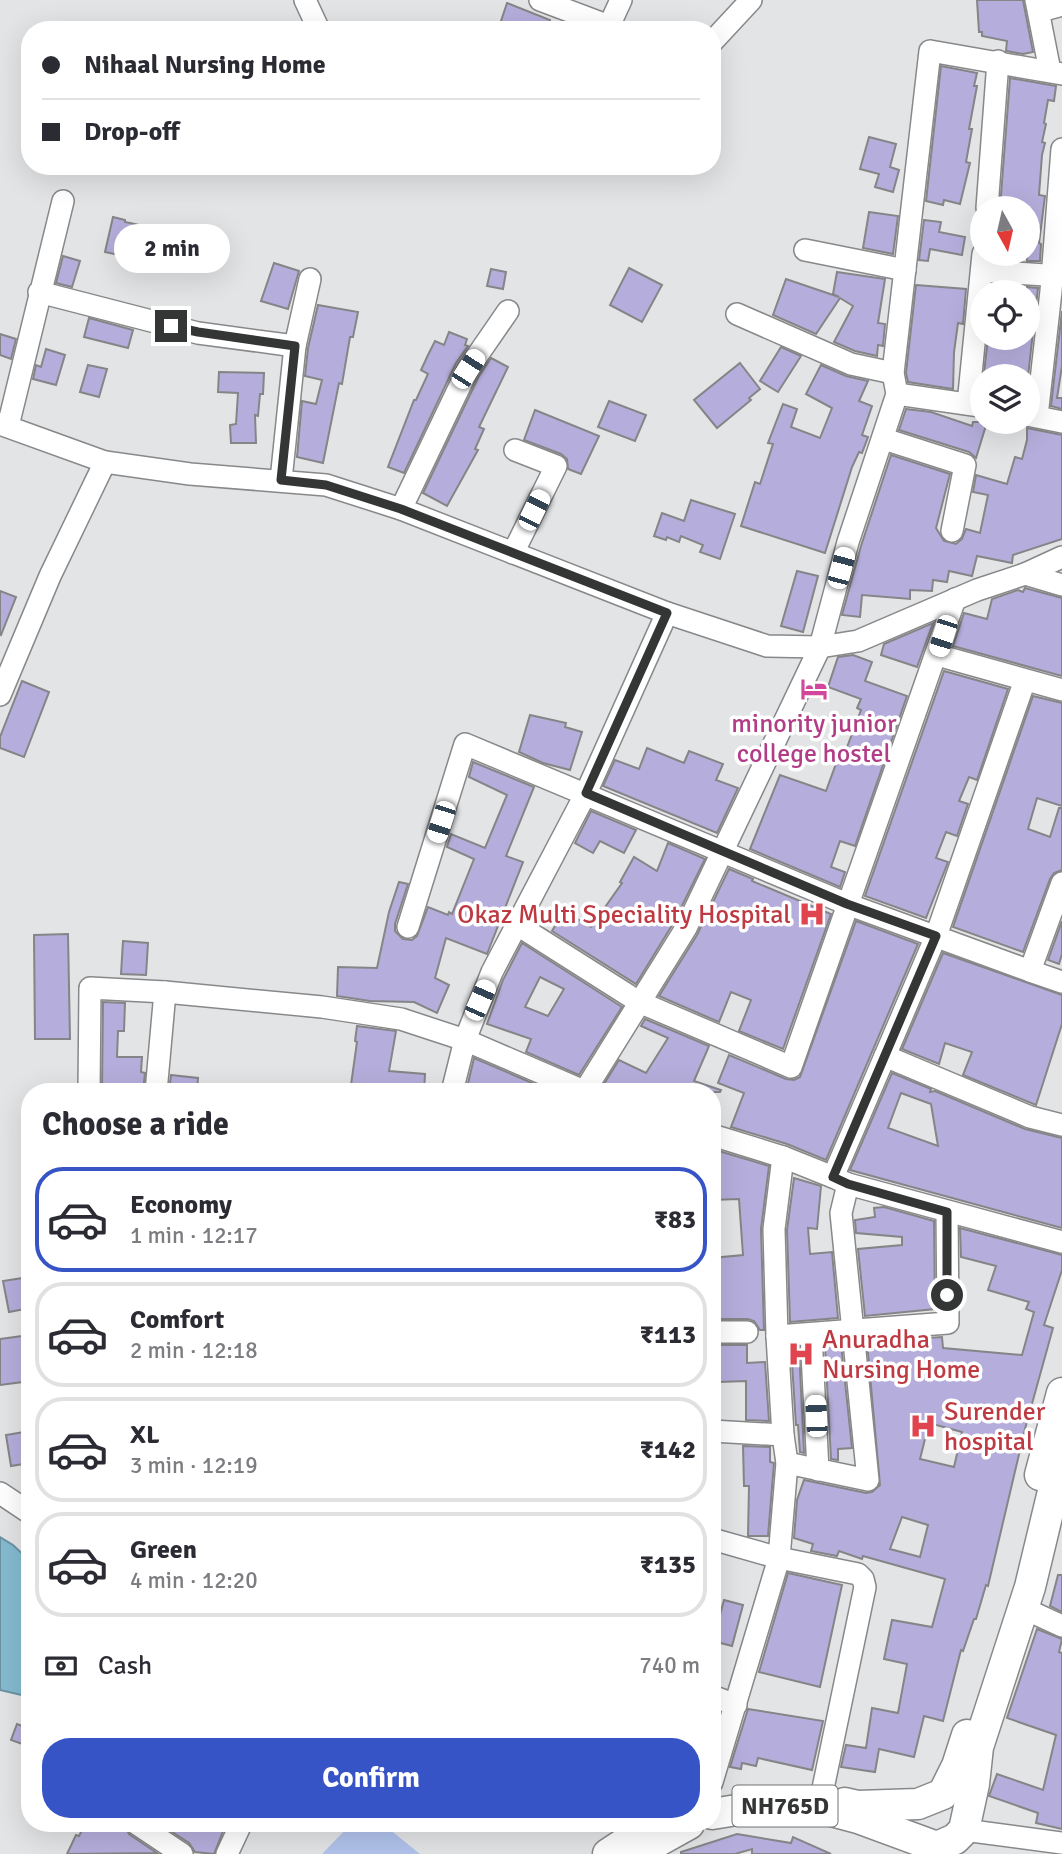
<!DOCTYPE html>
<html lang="en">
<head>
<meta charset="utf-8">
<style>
  body { margin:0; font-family:Signika,sans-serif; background:#f7f7f7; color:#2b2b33; height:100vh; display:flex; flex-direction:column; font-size:26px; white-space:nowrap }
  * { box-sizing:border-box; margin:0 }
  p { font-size:23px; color:#7c7c81 }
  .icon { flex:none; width:38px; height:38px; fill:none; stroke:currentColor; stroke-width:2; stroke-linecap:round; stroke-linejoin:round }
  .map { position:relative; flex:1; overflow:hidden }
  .sheet { position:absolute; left:21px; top:1083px; width:700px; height:749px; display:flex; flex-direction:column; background:#fff; border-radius:28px; box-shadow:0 7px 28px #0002 }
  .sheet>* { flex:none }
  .banner { position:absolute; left:21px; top:21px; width:700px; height:154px; border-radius:28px; box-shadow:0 7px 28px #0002; display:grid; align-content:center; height:154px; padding:0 21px; background:#fff }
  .needle { width:46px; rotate:172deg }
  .tools { position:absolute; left:970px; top:196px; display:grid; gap:14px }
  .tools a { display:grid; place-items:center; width:70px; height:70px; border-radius:50%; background:#fff; box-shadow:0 7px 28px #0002; font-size:35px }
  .end { position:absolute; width:32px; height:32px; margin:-16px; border:9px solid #343535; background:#fff; box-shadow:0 0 0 4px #fff }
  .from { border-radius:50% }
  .bubble { position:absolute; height:49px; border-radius:24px; background:#fff; box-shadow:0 7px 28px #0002; font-size:23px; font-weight:700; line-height:49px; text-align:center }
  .car { position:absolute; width:21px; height:42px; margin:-21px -10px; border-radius:9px; box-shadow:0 0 5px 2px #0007; background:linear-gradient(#fff 24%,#345 0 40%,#fff 0 76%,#345 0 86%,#fff 0) }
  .banner b { display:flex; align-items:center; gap:24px; height:66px; font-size:26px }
  .banner b+b { border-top:2px solid #e1e1e2 }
  .banner i { width:18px; height:18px; background:#2b2b33 }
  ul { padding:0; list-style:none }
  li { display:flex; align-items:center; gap:21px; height:105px; margin:0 14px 10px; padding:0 7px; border:4px solid #e1e1e2; border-radius:28px }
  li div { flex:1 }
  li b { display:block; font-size:26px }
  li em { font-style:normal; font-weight:700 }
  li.active { border-color:#3754c6 }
  li>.icon { width:63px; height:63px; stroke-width:1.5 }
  h2 { padding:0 21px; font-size:32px; line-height:84px }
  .pay { display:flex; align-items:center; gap:18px; height:77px; padding:0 21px; font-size:26px }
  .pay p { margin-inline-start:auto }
  .primary-button { display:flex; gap:14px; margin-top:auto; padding:14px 21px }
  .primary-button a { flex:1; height:80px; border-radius:28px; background:#3754c6; color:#fff; font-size:28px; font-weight:700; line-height:80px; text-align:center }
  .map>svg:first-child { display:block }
  .green { fill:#b1c3ec }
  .water { fill:#84bbd0; stroke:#6c93a2; stroke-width:2 }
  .building { fill:#b5aedc; stroke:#858587; stroke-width:2; fill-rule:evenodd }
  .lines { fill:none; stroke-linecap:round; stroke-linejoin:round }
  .minor-casing { stroke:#87888a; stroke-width:24 }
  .highway-casing { stroke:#87888a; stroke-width:33 }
  .minor { stroke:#fff; stroke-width:21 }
  .highway { stroke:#fff; stroke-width:30 }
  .route { stroke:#343535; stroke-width:9 }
  .labels { text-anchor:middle; stroke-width:7; stroke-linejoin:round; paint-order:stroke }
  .shield { fill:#fff; stroke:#717272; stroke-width:2 }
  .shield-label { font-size:24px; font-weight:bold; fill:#343535 }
  .hotel-label { font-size:26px; fill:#b23c85; stroke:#fff }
  .health-label { font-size:26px; fill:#be3a42; stroke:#fff; text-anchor:start }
</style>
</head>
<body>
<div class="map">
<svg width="1062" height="1854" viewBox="0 0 1062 1854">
  <rect width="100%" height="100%" fill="#e3e4e5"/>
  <polygon class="green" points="351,1824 383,1824 420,1854 322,1854"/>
  <polygon class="water" points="0,1537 13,1545 30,1561 30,1697 0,1690"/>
  <g class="building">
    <polygon points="977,0 1023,0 1033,52 1023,54 1006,51 1007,41 982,36 982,32 979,32"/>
    <polygon points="507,3 550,20 546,30 498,30"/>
    <polygon points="941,66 977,73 974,86 977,86 969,129 972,129 966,162 970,163 960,204 944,200 943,205 926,201"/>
    <polygon points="1010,78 1056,86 1054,101 1048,100 1044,123 1046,124 1042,142 1045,143 1042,155 1039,195 1045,196 1039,243 1041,244 1040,261 1027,261 1027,208 1000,208"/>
    <polygon points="869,137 896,144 890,167 899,170 893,192 875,187 879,174 860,169"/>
    <polygon points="869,212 898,216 893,254 863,248"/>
    <polygon points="113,217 125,220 125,222 172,232 172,226 195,226 196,242 167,243 161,267 146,264 147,261 105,252"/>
    <polygon points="924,220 941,222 939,232 965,237 962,255 930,249 928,261 919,260"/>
    <polygon points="63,256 80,261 72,287 56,283"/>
    <polygon points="274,263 299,271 288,309 261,301"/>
    <polygon points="629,268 662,285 642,322 610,305"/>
    <polygon points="491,269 506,272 503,289 487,286"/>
    <polygon points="837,272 885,279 878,323 885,324 883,346 878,345 877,356 855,351 834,342 853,306 840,298 816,334 773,315 786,279 839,297 833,294"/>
    <polygon points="916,285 966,289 963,324 958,323 954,352 953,389 908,382 906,373"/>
    <polygon points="1027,287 1038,288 1027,385 1027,376 992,376 993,374 984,373 988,338 1027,338"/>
    <polygon points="318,305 358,312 353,337 350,337 342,384 339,383 323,463 297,457 302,401 316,404 322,380 305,376 308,348"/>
    <polygon points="1062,311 1062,366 1057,398 1062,398 1062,409 1051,406"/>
    <polygon points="89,318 133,330 128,348 84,337"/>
    <polygon points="449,332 467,339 465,345 468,346 456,363 404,473 388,467 414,400 416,400 428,374 421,370 428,355 435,341 444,345"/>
    <polygon points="0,334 16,339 11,359 0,355"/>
    <polygon points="781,347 801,356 778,392 760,381"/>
    <polygon points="46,349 65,355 56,385 33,379 36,365 41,367"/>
    <polygon points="491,358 508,367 479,427 484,429 475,449 478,450 447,506 423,493 479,376"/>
    <polygon points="740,363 760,389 749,398 751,400 717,428 694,400"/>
    <polygon points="88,365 107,369 99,397 80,392"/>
    <polygon points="821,365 846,376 868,381 859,401 872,406 862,435 868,437 862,453 859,452 852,467 825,553 741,526 755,482 760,484 773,444 768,443 783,404 797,409 791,427 820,438 832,408 806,394"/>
    <polygon points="219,372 264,373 263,394 260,394 258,416 255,415 256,443 231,443 230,425 236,424 238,393 218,392"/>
    <polygon points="609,401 646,415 635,441 598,427"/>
    <polygon points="906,409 931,412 972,426 973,422 987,422 976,458 969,452 899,430"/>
    <polygon points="535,410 599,436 581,474 568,469 567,459 561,454 524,440"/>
    <polygon points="1027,428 1062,435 1062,539 1013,555 1012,563 977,556 972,576 949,571 947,582 933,580 932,591 910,590 910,599 862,595 860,617 842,615 861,546 891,455 950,474 936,528 944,541 956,544 962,539 966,529 980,533 988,495 973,492 976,475 1007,484 1015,457 1022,459 1027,440"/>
    <polygon points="691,500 735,514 720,559 700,552 703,545 681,536 679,542 667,537 666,540 654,536 662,513 684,521"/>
    <polygon points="797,571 818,576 803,632 781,626"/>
    <polygon points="1025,588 1062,598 1062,676 953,646 964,613 987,619 992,599 1018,590 1023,592"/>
    <polygon points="0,591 16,597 1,635 0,634"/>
    <polygon points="933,623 917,667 881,655 884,644"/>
    <polygon points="853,655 872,662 865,681 907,696 855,846 840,841 831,867 845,872 840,887 750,849 780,775 826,791 837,761 841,763 861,710 857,708 861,699 828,687 838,657"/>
    <polygon points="944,671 1008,689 977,780 969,777 959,801 968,804 957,836 946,832 936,858 948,862 926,918 865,896"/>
    <polygon points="22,681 49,692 24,757 0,748 0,737"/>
    <polygon points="1033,696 1062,703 1062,806 1037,798 1028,829 1050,837 1059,808 1062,808 1062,870 1054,873 1050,879 1023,952 953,927"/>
    <polygon points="530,715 566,723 565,727 582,732 570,770 543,763 519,752"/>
    <polygon points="647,748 684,763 689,751 723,764 716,780 738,788 717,833 603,786 615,760 639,769"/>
    <polygon points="473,762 534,787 506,856 523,862 487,954 446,938 435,978 449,985 437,1013 414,1002 370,1001 337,996 338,967 377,968 389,912 399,882 408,884 395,924 395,931 403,939 412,940 417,936 428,907 448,915 449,912 452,914 474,859 447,847 451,834 485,848 507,795 469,777"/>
    <polygon points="591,811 636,830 624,853 600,841 593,853 575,843"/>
    <polygon points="668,843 705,859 674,922 636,984 552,931 564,911 591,927 622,883 620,882 634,857 657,871"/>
    <polygon points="729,869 753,879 752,881 831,914 783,1049 739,1031 751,1000 731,992 719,1022 659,996 697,935"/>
    <polygon points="856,921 918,944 826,1160 787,1144 731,1127 744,1093 718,1083 729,1055 786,1079 794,1080 800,1077"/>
    <polygon points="1062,921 1062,954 1059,964 1048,960"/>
    <polygon points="68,934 70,1039 35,1039 34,935"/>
    <polygon points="123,941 148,943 146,975 121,974"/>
    <path d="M522 943 622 1007 579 1075 526 1052 531 1039 487 1024 503 980ZM540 977 564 989 548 1016 525 1007Z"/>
    <polygon points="943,953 1062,995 1062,1024 1036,1105 963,1075 972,1052 945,1043 939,1064 902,1049"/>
    <polygon points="103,1002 125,1003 124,1031 118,1031 117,1057 142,1057 141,1072 145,1073 143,1092 102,1092"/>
    <polygon points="645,1019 709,1046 694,1081 721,1090 720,1092 673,1092 661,1088 659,1092 599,1092 619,1060 646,1073 668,1038 641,1026"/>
    <polygon points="357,1026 396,1031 389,1071 425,1074 424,1092 350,1092 357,1042 355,1041"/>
    <polygon points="474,1058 553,1092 466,1092"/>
    <path d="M892 1073 931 1089 930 1092 935 1091 1025 1129 1062 1138V1228L850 1170ZM901 1093 931 1104 938 1146 888 1128Z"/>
    <polygon points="171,1075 198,1078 197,1092 169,1092"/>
    <polygon points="712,1149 769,1166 761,1229 764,1330 760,1330 754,1321 748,1319 712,1319 712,1258 743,1255 739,1199 712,1200"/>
    <polygon points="794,1178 821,1186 817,1229 808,1228 810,1254 832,1252 838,1318 790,1322 787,1230"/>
    <polygon points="884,1207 934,1221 935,1309 865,1316 858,1249 902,1245 902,1237 856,1233 855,1220 875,1217 874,1208"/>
    <path d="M960 1228 1062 1255V1270L1044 1325 1053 1328 1025 1429 988 1586 986 1585 976 1619H974L963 1651 961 1650 943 1721 924 1716 914 1757 879 1749 875 1772 841 1767 846 1745 866 1748 872 1708 898 1713 907 1664 884 1659 892 1620 932 1627 945 1579 863 1556 862 1559 839 1551 837 1556 811 1551 813 1544 794 1538 797 1500 804 1480 866 1493 872 1492 880 1485 867 1342 942 1337 943 1348 1022 1355 1034 1312 1026 1309 1029 1302 988 1290 996 1266 961 1257ZM929 1423 962 1432 954 1467 920 1459ZM902 1517 928 1525 920 1557 890 1549Z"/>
    <polygon points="29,1277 30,1308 9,1312 3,1281"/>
    <polygon points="30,1335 30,1381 0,1385 0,1339"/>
    <polygon points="841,1344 852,1448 838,1449 838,1460 831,1459 825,1346"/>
    <polygon points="718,1345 747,1345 747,1363 765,1362 769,1421 746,1420 746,1381 719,1382"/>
    <polygon points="791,1348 799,1348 804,1453 800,1452 798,1425 796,1425"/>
    <polygon points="30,1431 30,1463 11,1466 6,1435"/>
    <polygon points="743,1446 770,1447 770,1462 774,1463 768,1536 748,1536 749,1486 744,1486"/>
    <polygon points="788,1573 842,1585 820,1687 759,1672"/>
    <polygon points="1058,1575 1062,1575 1062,1612 1050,1606"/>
    <polygon points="724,1600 743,1605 732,1646 713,1641"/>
    <polygon points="1037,1629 1062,1639 1059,1652 1062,1653 1062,1829 1036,1823 1038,1813 989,1796 997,1774 1043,1790 1056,1735 1007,1718"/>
    <polygon points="748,1709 823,1721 812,1770 758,1758 756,1766 742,1763 741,1769 730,1767"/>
    <polygon points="17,1724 30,1729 25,1745 11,1740"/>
    <polygon points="85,1824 124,1824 129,1834 157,1853 67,1854 76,1835 79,1836"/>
    <polygon points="160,1824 226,1824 214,1854 195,1852 189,1843"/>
    <polygon points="737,1834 791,1843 793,1837 831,1854 752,1854 752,1849 735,1854 681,1854 681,1852"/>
  </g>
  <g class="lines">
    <g class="minor-casing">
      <g id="minor">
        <polyline points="305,0 319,30"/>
        <polyline points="540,0 609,26 621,0"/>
        <polyline points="1036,0 1050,71"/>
        <polyline points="1040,11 1062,5"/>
        <polyline points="712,42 751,0"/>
        <polyline points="987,208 998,61"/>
        <polyline points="805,250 905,270"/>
        <polyline points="982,271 1062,276"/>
        <polyline points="39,292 198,333 295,346"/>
        <polyline points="737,314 851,364 893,373"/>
        <polyline points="897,394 980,406"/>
        <polyline points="968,404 983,254"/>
        <polyline points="1027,415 1062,422"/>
        <polyline points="1037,416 1051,291 1062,149"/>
        <polyline points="0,424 105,462 190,474 326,485 401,509 667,613"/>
        <polyline points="8,426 63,201"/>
        <polyline points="884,439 965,465 952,531"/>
        <polyline points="281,480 295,346 310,279"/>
        <polyline points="401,509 468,369 508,311"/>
        <polyline points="513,553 556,466 515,450"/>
        <polyline points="1025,574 1062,585"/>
        <polyline points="937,655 1062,690"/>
        <polyline points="0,695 50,576 105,462"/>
        <polyline points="516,924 639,1002 791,1067 955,599"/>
        <polyline points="408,927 465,744 847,904 1030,971 1062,883"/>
        <polyline points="1030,971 1062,982"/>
        <polyline points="885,1056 936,936 1025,680"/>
        <polyline points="89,1092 90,988 165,992 322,1007 401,1019 465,1040 586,1092"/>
        <polyline points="156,1092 165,992"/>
        <polyline points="452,1092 465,1040 492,972 586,793 667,613 767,646 820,647 858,641 977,590 1025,574 1062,557"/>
        <polyline points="584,1092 686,928 820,647 848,542 897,394 893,373 930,51 1062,74"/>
        <polyline points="712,1135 783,1157 833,1177 885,1056 1030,1117 1062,1125"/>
        <polyline points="848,1184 1062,1242"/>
        <polyline points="712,1332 747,1332"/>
        <polyline points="811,1334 818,1470"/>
        <polyline points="777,1336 948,1323 947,1212"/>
        <polyline points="712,1431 783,1435"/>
        <polyline points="787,1463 868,1480 841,1213 848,1184 833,1177"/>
        <polyline points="0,1493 30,1513"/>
        <polyline points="712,1539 779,1558 858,1574 863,1579 865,1587 821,1798"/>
        <polyline points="1023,1608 1062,1626"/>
        <polyline points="712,1696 736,1705"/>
        <polyline points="712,1782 779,1558 787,1463 783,1435 777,1336 774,1229 783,1157"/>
        <polyline points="137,1824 182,1854"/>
        <polyline points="964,1830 1062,1843"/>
        <polyline points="227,1854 241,1824"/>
      </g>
    </g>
    <g class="highway-casing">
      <g id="highway">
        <polyline points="1040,1475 1062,1393"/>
        <polyline points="845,1803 858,1806 918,1804 943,1794 957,1766 967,1735"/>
        <polyline points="712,1814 749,1808 813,1806 858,1818 937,1847 955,1839 964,1830 974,1784 978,1747 1030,1587 1062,1454"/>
        <polyline points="608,1854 649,1827"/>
        <polyline points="635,1854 689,1824"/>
      </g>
    </g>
    <use href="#minor" class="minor"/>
    <use href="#highway" class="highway"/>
  </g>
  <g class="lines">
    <polyline class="route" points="171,326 198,332 295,346 281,480 326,485 401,509 667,613 586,793 847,904 936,936 833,1177 848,1184 947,1212 947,1295"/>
  </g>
  <defs>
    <g id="hotel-bare" transform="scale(2.1)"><path d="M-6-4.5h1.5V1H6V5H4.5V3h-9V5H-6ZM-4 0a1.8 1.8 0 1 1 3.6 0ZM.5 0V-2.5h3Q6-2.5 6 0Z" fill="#d1479c" stroke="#fff" stroke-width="2.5" paint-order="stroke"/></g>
    <g id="hospital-bare" transform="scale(2.1)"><path d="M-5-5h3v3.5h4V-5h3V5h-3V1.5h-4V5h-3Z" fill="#e0444e" stroke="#fff" stroke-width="2.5" paint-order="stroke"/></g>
  </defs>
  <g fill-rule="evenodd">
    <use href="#hotel-bare" x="814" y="689"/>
    <use href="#hospital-bare" x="812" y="914"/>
    <use href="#hospital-bare" x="801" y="1354"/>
    <use href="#hospital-bare" x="923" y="1426"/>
  </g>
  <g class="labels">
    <rect class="shield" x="732.5" y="1785.5" width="105" height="41" rx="5"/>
    <g class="shield-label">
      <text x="785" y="1814">NH765D</text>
    </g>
    <g class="hotel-label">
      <text x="814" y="732">minority junior<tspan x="814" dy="30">college hostel</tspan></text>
    </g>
    <g class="health-label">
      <text x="791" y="923" text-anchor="end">Okaz Multi Speciality Hospital</text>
      <text x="822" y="1348">Anuradha<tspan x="822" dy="30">Nursing Home</tspan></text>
      <text x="944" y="1420">Surender<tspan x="944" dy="30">hospital</tspan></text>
    </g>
  </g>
</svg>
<div class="tools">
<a><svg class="needle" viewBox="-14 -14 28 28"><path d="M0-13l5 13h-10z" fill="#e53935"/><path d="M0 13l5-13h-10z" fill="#7c7c81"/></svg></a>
<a><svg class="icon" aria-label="locate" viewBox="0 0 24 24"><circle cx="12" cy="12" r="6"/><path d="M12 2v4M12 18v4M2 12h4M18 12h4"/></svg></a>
<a><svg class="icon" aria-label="layers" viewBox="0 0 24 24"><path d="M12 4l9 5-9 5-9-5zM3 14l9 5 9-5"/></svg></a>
</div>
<i class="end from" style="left:947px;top:1295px"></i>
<i class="end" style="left:171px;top:326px"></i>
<div class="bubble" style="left:114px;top:224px;width:116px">2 min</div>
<i class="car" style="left:468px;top:369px;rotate:33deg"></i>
<i class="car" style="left:534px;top:510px;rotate:26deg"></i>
<i class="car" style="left:841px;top:568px;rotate:15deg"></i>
<i class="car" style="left:943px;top:636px;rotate:198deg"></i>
<i class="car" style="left:441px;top:822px;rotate:198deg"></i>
<i class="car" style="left:480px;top:1000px;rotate:24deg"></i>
<i class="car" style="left:816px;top:1416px;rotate:357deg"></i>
<div class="banner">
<b><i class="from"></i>Nihaal Nursing Home</b>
<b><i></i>Drop-off</b>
</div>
<section class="sheet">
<h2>Choose a ride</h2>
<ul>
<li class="active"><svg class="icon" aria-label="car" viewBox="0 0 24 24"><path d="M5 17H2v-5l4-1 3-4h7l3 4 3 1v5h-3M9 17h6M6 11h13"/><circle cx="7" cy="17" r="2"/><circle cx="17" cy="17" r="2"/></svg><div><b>Economy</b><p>1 min · 12:17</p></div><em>₹83</em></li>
<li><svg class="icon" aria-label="car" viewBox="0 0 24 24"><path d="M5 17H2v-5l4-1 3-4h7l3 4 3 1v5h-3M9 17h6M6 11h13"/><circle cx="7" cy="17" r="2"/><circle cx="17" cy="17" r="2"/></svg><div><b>Comfort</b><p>2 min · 12:18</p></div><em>₹113</em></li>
<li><svg class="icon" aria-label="car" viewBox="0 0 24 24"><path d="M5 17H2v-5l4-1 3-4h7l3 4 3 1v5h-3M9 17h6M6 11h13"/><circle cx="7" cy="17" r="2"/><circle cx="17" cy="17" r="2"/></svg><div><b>XL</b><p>3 min · 12:19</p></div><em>₹142</em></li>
<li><svg class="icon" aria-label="car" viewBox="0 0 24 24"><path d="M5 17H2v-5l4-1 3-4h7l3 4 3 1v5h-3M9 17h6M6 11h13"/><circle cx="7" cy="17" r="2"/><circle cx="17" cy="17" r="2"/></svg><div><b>Green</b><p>4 min · 12:20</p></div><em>₹135</em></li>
</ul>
<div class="pay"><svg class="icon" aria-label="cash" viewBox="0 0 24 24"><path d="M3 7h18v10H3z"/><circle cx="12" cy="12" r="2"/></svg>Cash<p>740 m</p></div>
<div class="primary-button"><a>Confirm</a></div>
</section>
</div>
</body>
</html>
